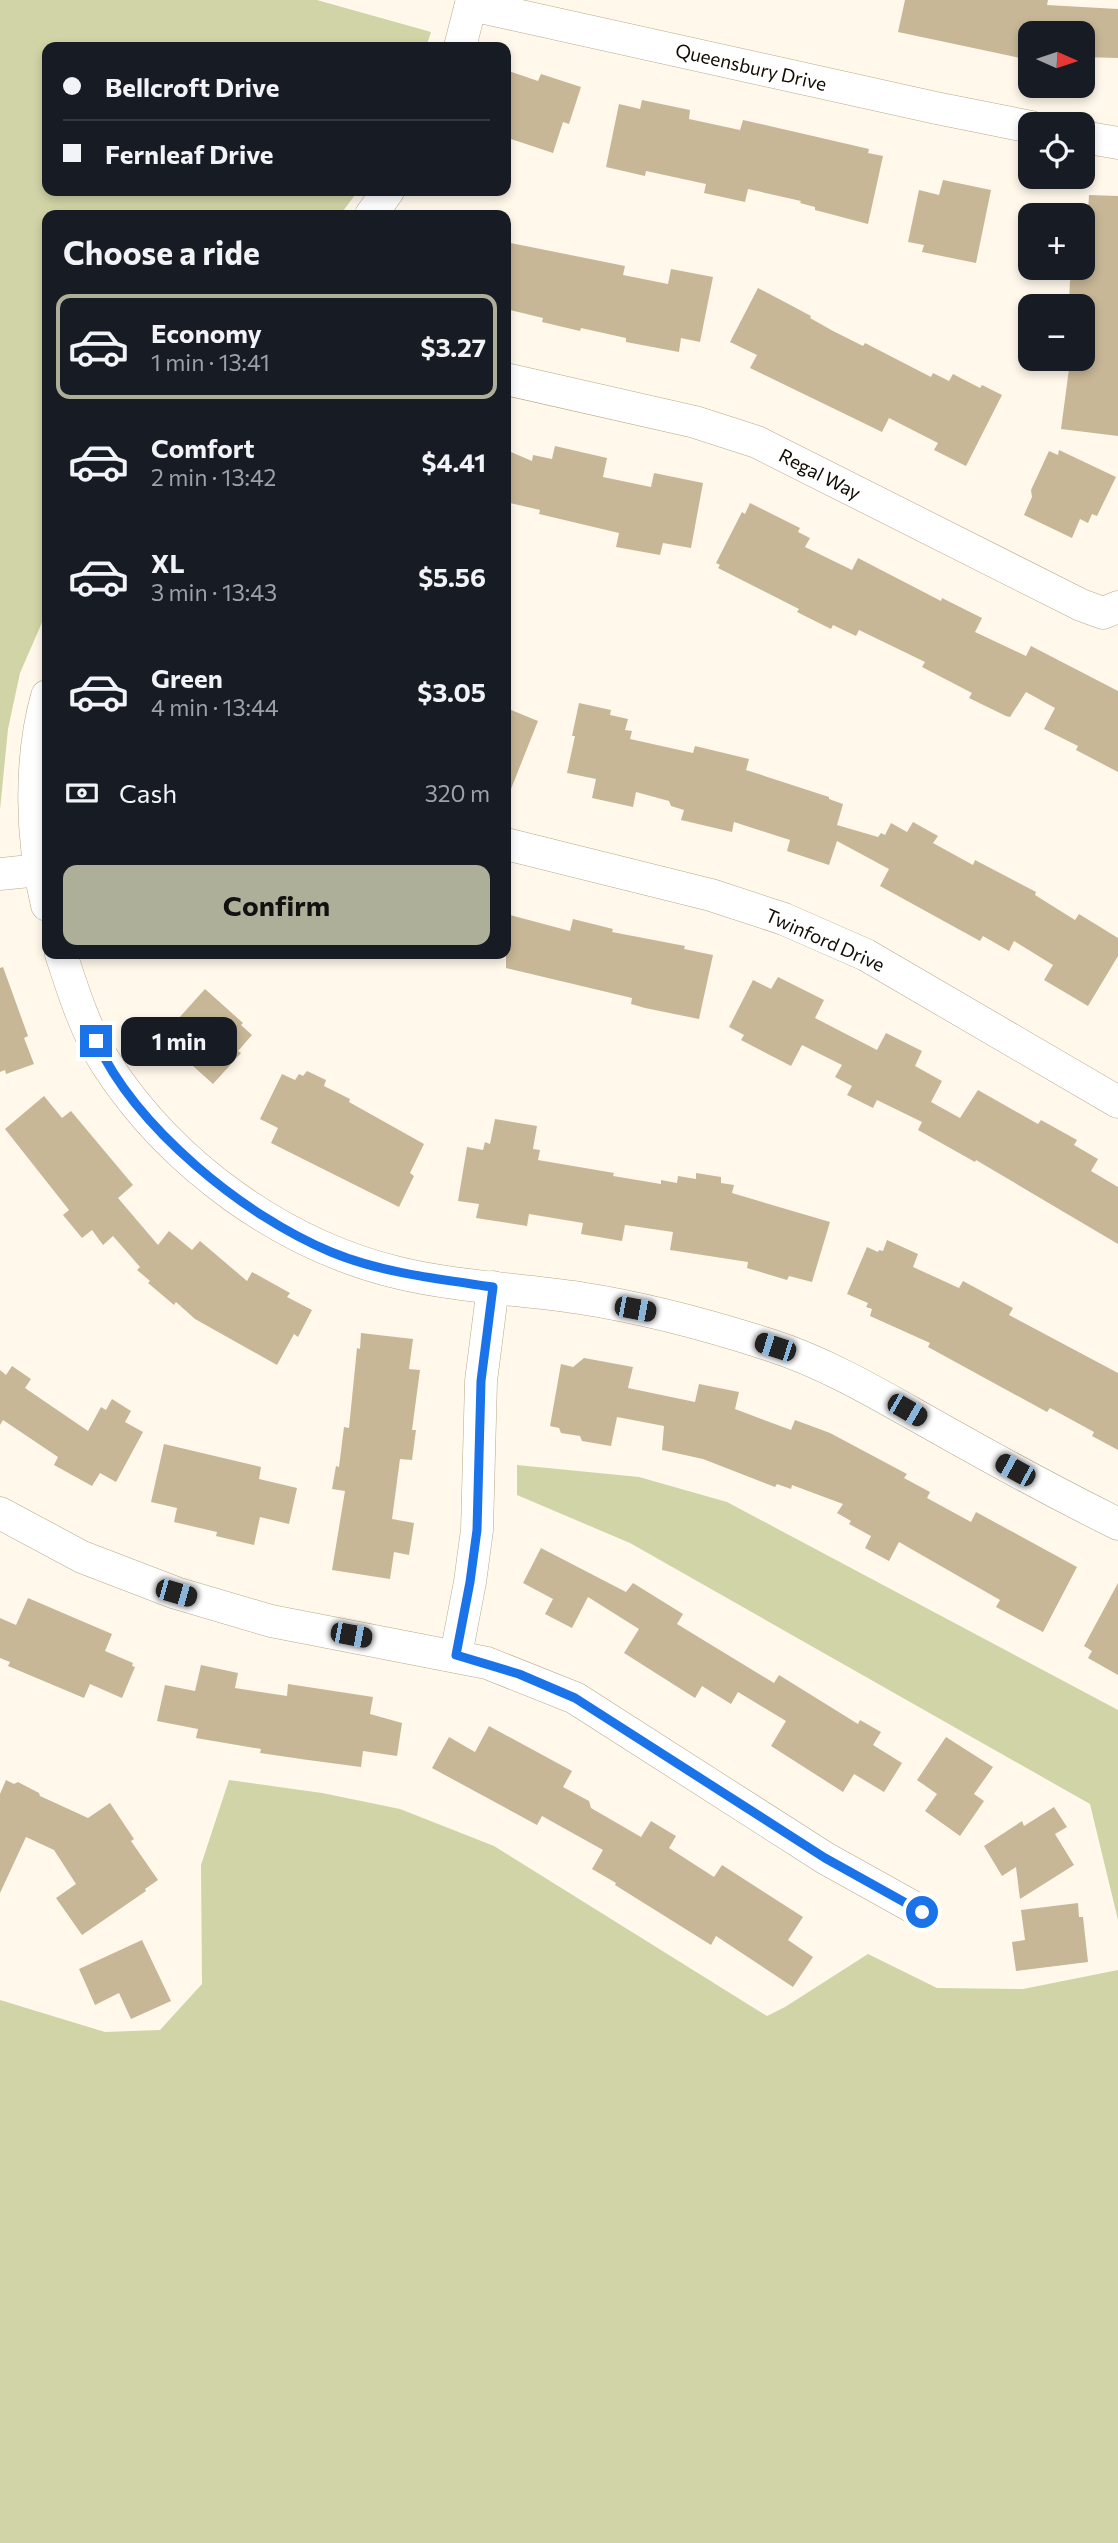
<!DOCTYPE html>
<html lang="en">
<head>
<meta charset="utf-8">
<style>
  body { margin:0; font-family:Commissioner,sans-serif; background:#20242c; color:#f1f3f6; height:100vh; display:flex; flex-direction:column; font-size:26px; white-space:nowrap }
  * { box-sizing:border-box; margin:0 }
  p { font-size:23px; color:#9ea1a6 }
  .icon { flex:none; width:38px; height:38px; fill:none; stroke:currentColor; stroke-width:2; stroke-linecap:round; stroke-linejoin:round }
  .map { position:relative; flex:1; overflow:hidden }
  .sheet { position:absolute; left:42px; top:210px; width:469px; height:749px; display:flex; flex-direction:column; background:#171b24; border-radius:14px; box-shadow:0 4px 10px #0003 }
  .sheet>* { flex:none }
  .guide { position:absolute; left:42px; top:42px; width:469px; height:154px; border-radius:14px; box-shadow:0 4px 10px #0003; display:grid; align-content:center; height:154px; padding:0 21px; background:#171b24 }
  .needle { width:46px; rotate:93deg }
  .buttons { position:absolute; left:1018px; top:21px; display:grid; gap:14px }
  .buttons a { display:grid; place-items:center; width:77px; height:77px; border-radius:14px; background:#171b24; box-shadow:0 4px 10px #0003; font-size:35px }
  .end { position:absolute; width:32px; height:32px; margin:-16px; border:9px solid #1a73e8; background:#fff; box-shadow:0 0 0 4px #fff }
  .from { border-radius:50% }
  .bubble { position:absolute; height:49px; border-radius:14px; background:#171b24; box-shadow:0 4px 10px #0003; font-size:23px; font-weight:700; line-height:49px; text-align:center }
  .car { position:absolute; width:21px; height:42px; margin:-21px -10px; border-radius:9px; box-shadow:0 0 5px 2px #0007; background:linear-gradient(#222 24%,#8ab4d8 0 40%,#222 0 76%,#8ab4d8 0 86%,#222 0) }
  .guide b { display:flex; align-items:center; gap:24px; height:66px; font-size:26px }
  .guide b+b { border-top:2px solid #363941 }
  .guide i { width:18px; height:18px; background:#f1f3f6 }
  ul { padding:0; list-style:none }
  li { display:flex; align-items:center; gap:21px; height:105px; margin:0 14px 10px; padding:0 7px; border:4px solid transparent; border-radius:14px }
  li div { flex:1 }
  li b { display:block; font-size:26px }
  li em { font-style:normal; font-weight:700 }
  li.selected { border-color:#aeaf99 }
  li>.icon { width:63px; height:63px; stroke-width:1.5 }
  h2 { padding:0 21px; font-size:32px; line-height:84px }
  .pay { display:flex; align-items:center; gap:18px; height:77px; padding:0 21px; font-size:26px }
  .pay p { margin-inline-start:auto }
  .cta { display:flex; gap:14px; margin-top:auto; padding:14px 21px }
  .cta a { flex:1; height:80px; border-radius:14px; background:#aeaf99; color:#111; font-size:28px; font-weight:700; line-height:80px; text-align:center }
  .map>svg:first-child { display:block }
  .green { fill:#d0d4a6 }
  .building { fill:#c7b797 }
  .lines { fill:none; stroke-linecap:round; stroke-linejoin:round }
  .minor-casing { stroke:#b8a889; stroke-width:33 }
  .minor { stroke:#fff; stroke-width:32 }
  .route { stroke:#1a73e8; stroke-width:9 }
  .labels { text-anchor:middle; stroke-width:5; stroke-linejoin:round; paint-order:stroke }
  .street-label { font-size:19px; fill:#120c03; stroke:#fff }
</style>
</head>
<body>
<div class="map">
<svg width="1118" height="2543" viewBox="0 0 1118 2543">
  <rect width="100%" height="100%" fill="#fff8eb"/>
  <g class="green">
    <polygon points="0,0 317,0 431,32 426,47 47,47 47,191 358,191 340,215 47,215 47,611 20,673 8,729 0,810"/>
    <polygon points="517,1465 639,1477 727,1502 1118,1710 1118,1920 1090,1804 630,1543 517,1495"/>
    <polygon points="229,1780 322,1793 400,1809 494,1846 767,2016 785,2007 868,1954 937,1988 1023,1989 1118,1970 1118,2543 0,2543 0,2000 105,2032 160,2030 202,1984 201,1865"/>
  </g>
  <g class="building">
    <polygon points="905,0 1048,0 1047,5 1118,9 1118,58 1083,57 1083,33 1031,33 1031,54 1021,52 1020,58 898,32"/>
    <polygon points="506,70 538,81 541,74 581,87 569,124 563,122 553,153 511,139 506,127"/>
    <polygon points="642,100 690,110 689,119 740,130 743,120 869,149 868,153 883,156 868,224 815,210 815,207 800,203 801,201 748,189 745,202 704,193 706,184 646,171 645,176 606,167 619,104 640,109"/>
    <polygon points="943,180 991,190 976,263 922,252 924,245 908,242 919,190 939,195"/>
    <polygon points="1089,195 1118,196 1118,436 1061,429 1069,369 1072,370 1072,365 1083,366 1083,306 1071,306 1071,302 1069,302 1070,281 1072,278 1083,278 1084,211 1088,211"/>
    <polygon points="506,242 625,266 623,275 668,284 671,269 713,277 700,342 681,338 679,352 626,342 626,338 581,328 580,331 542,322 543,318 506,309"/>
    <polygon points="758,288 811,316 810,318 833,331 863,346 865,343 931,377 933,373 949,381 953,374 980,388 982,385 1002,395 966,466 934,450 938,443 889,418 882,432 750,368 757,355 730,342"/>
    <polygon points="555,446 607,458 603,477 651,487 654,473 703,483 691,548 663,543 660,555 616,547 619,533 539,514 540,510 506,502 506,450 532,461 533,455 552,459"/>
    <polygon points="1059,450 1116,477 1097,516 1092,514 1088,523 1080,519 1072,538 1024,515 1032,497 1031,490 1049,451 1058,455"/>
    <polygon points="750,503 800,528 798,532 810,538 805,547 852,570 858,558 941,601 942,598 982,618 975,632 1026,656 1031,646 1118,691 1118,772 1076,750 1078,746 1044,729 1055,708 1026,692 1010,717 1006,716 969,698 972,693 922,667 925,662 859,630 856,636 833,625 831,629 797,612 799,609 718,568 720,565 716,563 742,512 745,514"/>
    <polygon points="579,703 611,710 610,715 628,719 625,730 632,731 630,739 693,753 695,746 749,759 746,770 829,797 829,799 843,804 837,825 878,837 881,833 885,835 891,823 907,832 913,822 938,836 933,843 973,865 975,860 1036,892 1035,895 1075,920 1079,914 1118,938 1118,956 1088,1006 1044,980 1053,965 1014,941 1009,951 983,936 980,941 880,886 889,869 837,841 829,865 787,851 790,840 734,822 732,832 681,820 684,810 671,806 669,801 636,792 633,807 592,798 596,779 567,773 575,736 572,736"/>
    <polygon points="506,708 538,721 507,799 506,799"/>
    <polygon points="506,914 570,931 573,919 613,929 612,932 685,946 684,949 713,955 699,1019 645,1008 631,1004 632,998 506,968"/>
    <polygon points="3,967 28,1036 24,1038 34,1064 6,1074 5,1070 0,1072 0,968"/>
    <polygon points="778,977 824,1000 815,1018 877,1050 886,1033 922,1051 915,1066 942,1081 931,1102 960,1118 978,1090 1038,1124 1041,1120 1077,1140 1074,1145 1098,1159 1091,1171 1118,1187 1118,1244 976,1160 975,1162 918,1130 922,1122 877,1100 873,1108 847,1095 852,1086 835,1077 842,1065 802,1045 791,1066 741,1040 744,1035 729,1027 753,980 771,989"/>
    <polygon points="205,989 243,1023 241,1025 252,1035 238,1051 241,1053 213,1084 182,1056 190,1048 169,1029"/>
    <polygon points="307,1071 326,1080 324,1086 350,1099 349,1102 424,1144 410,1173 414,1176 399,1207 271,1143 278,1128 260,1119 282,1074 295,1080 299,1074 303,1076"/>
    <polygon points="44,1096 62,1118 71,1111 133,1185 118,1198 158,1245 169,1231 192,1250 200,1241 247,1281 252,1272 290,1293 287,1297 312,1310 298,1337 294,1334 277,1365 195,1319 176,1302 174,1305 148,1283 150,1281 137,1270 140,1267 113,1236 103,1245 92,1230 82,1238 63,1215 69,1210 5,1129"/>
    <polygon points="495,1119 537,1126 533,1149 540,1150 538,1160 614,1173 613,1176 661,1184 661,1180 677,1183 678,1176 696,1179 696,1173 721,1177 721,1183 734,1185 732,1193 830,1222 812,1282 789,1276 787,1280 747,1268 748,1262 670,1250 673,1232 625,1225 622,1241 581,1234 583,1223 529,1214 527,1226 476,1218 479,1204 458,1201 467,1147 483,1150 485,1142 490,1144"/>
    <polygon points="887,1240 918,1254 913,1267 959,1288 963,1281 1013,1308 1009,1315 1118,1373 1118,1450 1092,1436 1094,1432 1050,1408 1047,1412 928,1347 930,1343 870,1316 872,1309 866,1307 868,1303 847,1294 867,1247 878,1252 879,1250 883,1251"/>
    <polygon points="361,1333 413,1339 409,1369 420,1370 412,1430 416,1430 412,1460 400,1459 392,1519 414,1523 409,1555 394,1552 390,1579 332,1570 345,1491 332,1489 336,1466 339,1467 344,1427 349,1428 357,1348 360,1349"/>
    <polygon points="584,1358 633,1367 628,1388 695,1402 699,1384 739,1392 735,1409 791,1430 795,1420 830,1433 907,1474 904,1478 930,1492 927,1498 971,1522 976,1512 1077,1567 1043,1632 996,1607 1000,1600 899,1542 889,1561 865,1548 871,1536 849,1524 851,1521 837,1513 843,1504 792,1485 791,1489 777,1484 775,1487 703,1459 662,1450 664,1426 617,1417 611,1446 582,1441 580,1436 561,1433 559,1428 550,1426 561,1364 573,1367"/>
    <polygon points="12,1366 31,1379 25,1388 88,1431 101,1407 106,1410 112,1399 131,1411 125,1422 143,1432 116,1482 100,1473 92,1486 54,1465 58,1457 3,1420 0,1425 0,1370 6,1375"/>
    <polygon points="164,1444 261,1467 259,1479 297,1488 289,1524 260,1517 254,1545 216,1536 217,1532 174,1522 177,1508 151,1502"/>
    <polygon points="541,1548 626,1592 633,1583 683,1614 677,1624 774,1683 779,1675 858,1724 860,1720 881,1732 873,1745 902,1763 884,1792 854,1774 843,1792 771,1746 786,1721 738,1692 731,1704 702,1686 695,1698 624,1653 639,1629 588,1597 572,1628 545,1614 553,1599 523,1583"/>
    <polygon points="1118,1583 1118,1675 1088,1658 1092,1651 1084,1646"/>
    <polygon points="28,1598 112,1634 105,1651 133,1663 132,1666 135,1667 122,1698 90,1684 84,1698 8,1666 10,1662 0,1658 0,1618 16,1625"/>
    <polygon points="201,1665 238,1673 235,1688 287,1696 288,1684 373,1697 370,1714 402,1723 397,1756 363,1751 361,1767 308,1760 260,1753 261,1749 196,1738 198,1729 157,1721 165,1685 195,1691"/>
    <polygon points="489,1726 572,1771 563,1787 589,1801 591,1808 641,1837 651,1821 676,1836 669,1848 714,1877 722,1865 803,1917 788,1940 813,1957 793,1987 716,1936 711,1945 615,1885 616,1883 592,1869 603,1850 542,1816 537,1825 432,1768 449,1737 475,1752"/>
    <polygon points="946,1737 993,1767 974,1794 984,1801 960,1836 925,1811 937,1794 917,1780"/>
    <polygon points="6,1780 14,1784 18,1782 39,1793 40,1796 88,1818 110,1803 134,1839 131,1841 158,1880 145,1889 146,1891 82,1935 56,1898 76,1884 54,1850 26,1837 0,1893 0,1794"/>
    <polygon points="1054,1807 1067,1827 1055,1834 1074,1865 1020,1899 1016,1867 1002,1876 984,1846 1022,1821 1024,1826"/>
    <polygon points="1078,1903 1079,1917 1083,1917 1088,1962 1016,1971 1012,1942 1025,1940 1021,1910"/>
    <polygon points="142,1940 171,2001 131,2019 119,1993 95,2005 79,1969"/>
  </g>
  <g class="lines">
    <g class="minor-casing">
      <g id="minor">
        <polyline points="471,5 936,108 1031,127"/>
        <polyline points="460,47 472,0"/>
        <polyline points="1083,137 1118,143"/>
        <polyline points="371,215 388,191"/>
        <polyline points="506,379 695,422 757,442 1081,605 1103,613 1118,607"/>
        <path d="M47 696C29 760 31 840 47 905"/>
        <polyline points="506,844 711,895 784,919 866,955 1118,1102"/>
        <polyline points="0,874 39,870"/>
        <path d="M61 954C73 991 86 1032 107 1065 172 1165 282 1245 399 1273 458 1287 520 1289 580 1298 645 1308 708 1325 770 1345 835 1366 891 1402 951 1435 1006 1466 1062 1496 1118 1524"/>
        <polyline points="0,1513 82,1557 176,1593 271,1621 487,1663 575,1698 825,1858 922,1912"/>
        <polyline points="456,1655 470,1582 477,1530 481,1381 493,1287"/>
      </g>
    </g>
    <use href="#minor" class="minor"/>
  </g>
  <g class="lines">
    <path class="route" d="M96 1041C136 1128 244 1216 331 1252 382 1273 438 1279 493 1287L481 1381 477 1530 470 1582 456 1655 519 1674 575 1698 825 1858 922 1912"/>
  </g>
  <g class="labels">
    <g class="street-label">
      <text transform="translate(751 67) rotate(13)" y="7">Queensbury Drive</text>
      <text transform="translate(820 474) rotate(27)" y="7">Regal Way</text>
      <text transform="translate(825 940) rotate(24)" y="7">Twinford Drive</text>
    </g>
  </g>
</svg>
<div class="buttons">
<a><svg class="needle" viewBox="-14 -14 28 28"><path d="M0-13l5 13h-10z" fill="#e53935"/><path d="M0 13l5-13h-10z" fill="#9ea1a6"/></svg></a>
<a><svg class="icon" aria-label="locate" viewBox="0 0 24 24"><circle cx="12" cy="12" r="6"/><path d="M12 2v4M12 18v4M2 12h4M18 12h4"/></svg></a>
<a>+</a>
<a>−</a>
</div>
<i class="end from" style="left:922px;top:1912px"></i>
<i class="end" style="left:96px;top:1041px"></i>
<div class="bubble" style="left:121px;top:1017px;width:116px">1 min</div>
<i class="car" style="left:635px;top:1309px;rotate:101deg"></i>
<i class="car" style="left:775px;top:1347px;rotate:288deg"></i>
<i class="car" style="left:907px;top:1410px;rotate:120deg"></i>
<i class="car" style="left:1015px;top:1470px;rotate:299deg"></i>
<i class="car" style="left:176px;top:1593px;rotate:106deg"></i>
<i class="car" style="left:351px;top:1635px;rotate:101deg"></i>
<div class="guide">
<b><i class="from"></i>Bellcroft Drive</b>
<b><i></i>Fernleaf Drive</b>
</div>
<section class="sheet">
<h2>Choose a ride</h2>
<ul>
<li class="selected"><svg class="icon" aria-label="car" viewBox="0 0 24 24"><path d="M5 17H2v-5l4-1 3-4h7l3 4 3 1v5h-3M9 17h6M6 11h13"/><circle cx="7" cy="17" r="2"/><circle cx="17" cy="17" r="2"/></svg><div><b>Economy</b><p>1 min · 13:41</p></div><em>$3.27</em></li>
<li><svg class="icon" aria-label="car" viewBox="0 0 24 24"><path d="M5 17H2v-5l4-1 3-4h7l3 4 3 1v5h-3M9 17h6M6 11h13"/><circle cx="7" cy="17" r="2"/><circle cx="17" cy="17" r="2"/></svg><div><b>Comfort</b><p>2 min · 13:42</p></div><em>$4.41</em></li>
<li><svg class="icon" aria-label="car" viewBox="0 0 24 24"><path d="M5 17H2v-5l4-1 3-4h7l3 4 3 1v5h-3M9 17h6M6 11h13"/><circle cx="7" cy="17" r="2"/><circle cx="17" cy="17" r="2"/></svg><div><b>XL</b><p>3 min · 13:43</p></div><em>$5.56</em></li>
<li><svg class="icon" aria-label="car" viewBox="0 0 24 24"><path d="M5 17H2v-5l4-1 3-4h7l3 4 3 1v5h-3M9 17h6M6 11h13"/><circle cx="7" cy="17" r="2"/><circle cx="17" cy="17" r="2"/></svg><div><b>Green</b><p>4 min · 13:44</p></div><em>$3.05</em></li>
</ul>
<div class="pay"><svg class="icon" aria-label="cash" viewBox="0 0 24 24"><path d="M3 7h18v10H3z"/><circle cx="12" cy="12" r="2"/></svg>Cash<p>320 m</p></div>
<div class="cta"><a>Confirm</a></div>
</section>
</div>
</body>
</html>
